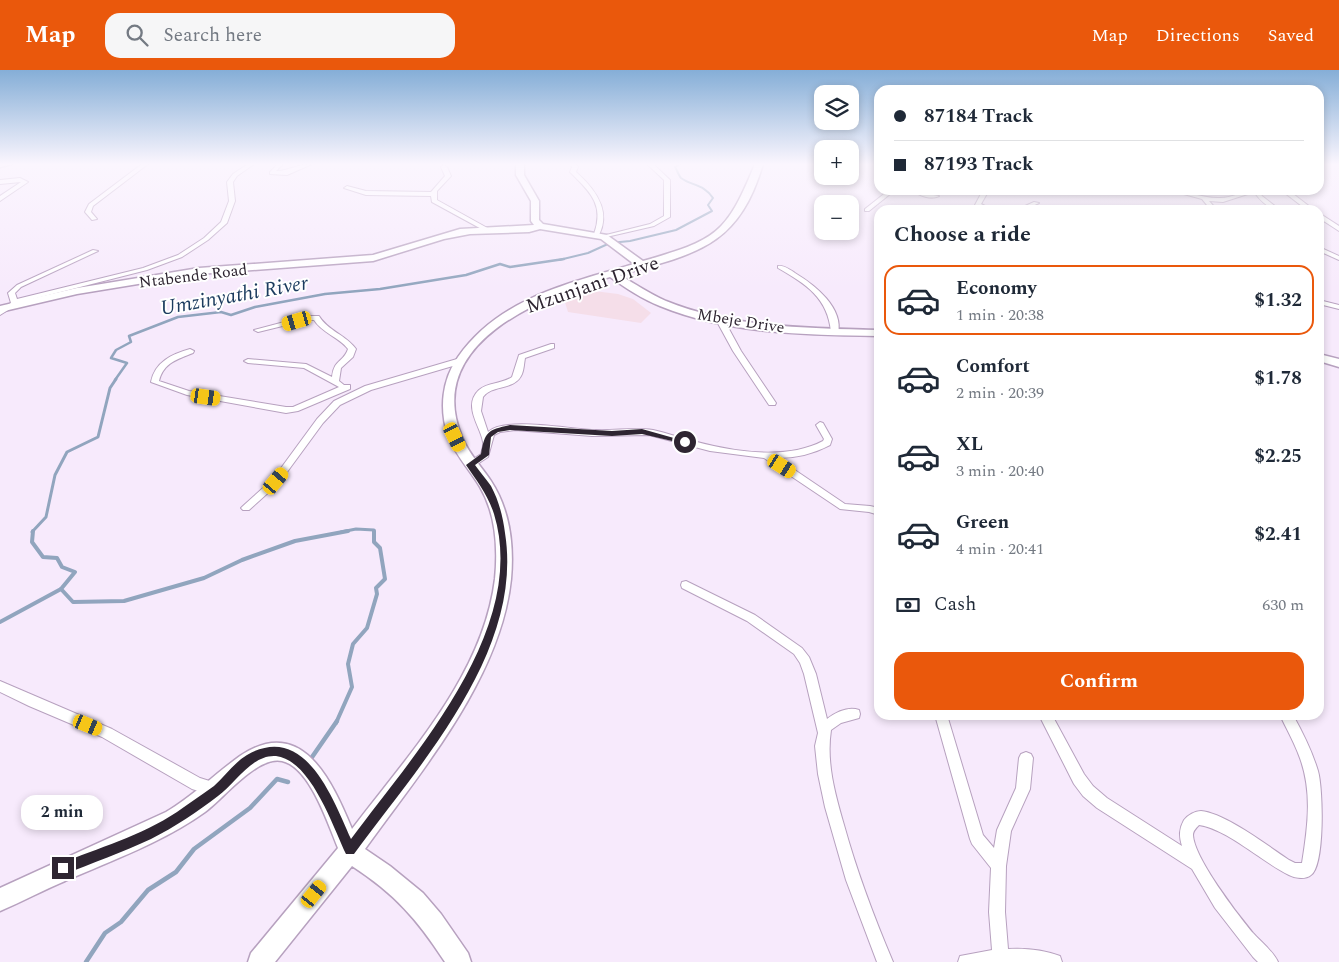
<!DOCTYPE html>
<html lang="en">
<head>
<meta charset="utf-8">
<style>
  body { margin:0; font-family:Spectral,serif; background:#f6f6f7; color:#1f2937; height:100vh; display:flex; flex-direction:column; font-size:19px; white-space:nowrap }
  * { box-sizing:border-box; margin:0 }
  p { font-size:16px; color:#747a83 }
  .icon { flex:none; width:28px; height:28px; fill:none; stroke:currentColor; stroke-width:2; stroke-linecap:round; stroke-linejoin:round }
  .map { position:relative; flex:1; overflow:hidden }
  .sheet { position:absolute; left:874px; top:135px; width:450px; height:515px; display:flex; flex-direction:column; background:#fff; border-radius:15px; box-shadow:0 2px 8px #0003 }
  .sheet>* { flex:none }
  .banner { position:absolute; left:874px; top:15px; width:450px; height:110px; border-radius:15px; box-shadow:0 2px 8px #0003; display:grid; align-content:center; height:110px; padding:0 20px; background:#fff }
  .fabs { position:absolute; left:814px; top:15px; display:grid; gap:10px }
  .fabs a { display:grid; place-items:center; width:45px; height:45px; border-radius:10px; background:#fff; box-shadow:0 2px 8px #0003; font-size:25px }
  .end { position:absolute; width:22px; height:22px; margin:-11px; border:6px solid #2e2531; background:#fff; box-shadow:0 0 0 2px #fff }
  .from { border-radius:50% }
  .bubble { position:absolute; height:35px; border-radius:15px; background:#fff; box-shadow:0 2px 8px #0003; font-size:16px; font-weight:700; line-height:35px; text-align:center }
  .car { position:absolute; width:15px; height:30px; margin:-15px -8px; border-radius:6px; box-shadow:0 0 4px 1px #0007; background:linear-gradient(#f5c518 24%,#345 0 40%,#f5c518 0 76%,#345 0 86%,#f5c518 0) }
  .banner b { display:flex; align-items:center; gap:18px; height:48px; font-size:19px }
  .banner b+b { border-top:1px solid #e0e1e3 }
  .banner i { width:12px; height:12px; background:#1f2937 }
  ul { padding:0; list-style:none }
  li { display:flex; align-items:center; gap:15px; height:70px; margin:0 10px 8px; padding:0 10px; border:2px solid transparent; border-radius:15px }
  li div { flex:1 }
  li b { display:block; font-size:19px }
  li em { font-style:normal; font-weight:700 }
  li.active { border-color:#ea580c }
  li>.icon { width:45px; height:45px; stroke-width:1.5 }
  h2 { padding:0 20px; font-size:22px; line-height:60px }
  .pay { display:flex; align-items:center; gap:12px; height:55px; padding:0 20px; font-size:19px }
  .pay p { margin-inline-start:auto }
  .primary-button { display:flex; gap:10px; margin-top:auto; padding:10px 20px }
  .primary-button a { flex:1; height:58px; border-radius:15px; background:#ea580c; color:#fff; font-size:20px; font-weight:700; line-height:58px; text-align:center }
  header { display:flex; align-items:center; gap:30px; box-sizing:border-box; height:70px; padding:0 25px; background:#ea580c; color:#fff }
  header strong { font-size:24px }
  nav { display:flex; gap:28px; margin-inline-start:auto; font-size:18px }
  .search { width:350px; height:45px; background:#f6f6f7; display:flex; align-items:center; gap:12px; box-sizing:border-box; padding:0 18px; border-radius:15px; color:#747a83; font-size:19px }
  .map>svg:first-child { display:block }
  .industrial { fill:#f5dee9 }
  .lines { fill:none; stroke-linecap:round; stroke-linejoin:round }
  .stream-far4 { stroke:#91a5be; stroke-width:2 }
  .stream-far3 { stroke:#91a5be; stroke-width:2.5 }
  .stream-far2 { stroke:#91a5be; stroke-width:3 }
  .stream-far1 { stroke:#91a5be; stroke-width:4 }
  .stream { stroke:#91a5be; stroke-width:4.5 }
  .street-casing { stroke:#b7a1bf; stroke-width:2 }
  .secondary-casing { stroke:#b7a1bf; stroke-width:3 }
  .street { fill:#fff; fill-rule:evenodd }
  .secondary { fill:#fff; fill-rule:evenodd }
  .route { fill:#2e2531 }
  .labels { text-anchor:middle; stroke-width:4; stroke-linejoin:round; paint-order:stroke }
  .far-street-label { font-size:16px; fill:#2e2531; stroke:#fff }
  .street-label { font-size:20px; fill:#2e2531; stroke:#fff }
  .water-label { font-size:21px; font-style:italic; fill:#1c3c5f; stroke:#fff }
</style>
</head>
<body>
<header>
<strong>Map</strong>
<div class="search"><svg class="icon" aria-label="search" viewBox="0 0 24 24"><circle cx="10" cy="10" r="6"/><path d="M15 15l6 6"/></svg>Search here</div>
<nav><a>Map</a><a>Directions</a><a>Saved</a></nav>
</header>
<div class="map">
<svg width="1339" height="892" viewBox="0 0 1339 892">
  <rect width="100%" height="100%" fill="#f7eafc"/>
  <polygon class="industrial" points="594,221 618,224 633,229 651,243 641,253 568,242 564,229"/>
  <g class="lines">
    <path class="stream-far4" d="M559 190 588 183 610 173 630 171 676 160 712 141 708 135 713 128C704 114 692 116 681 108 679 106 677 100 675 97L680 94"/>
    <polyline class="stream-far3" points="115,310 127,293 111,288 116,280 131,272 129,266 178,247 221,242 231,245 255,237 325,224 380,219 466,205 500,194 510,197 564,189"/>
    <g class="stream-far2">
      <polyline points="32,462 46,447 55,405 67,382 98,367 110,318 116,309"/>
      <polyline points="341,462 356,459 374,460 374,462"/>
    </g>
    <g class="stream-far1">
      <polyline points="33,461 32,472 43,487 57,488 62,497 75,502 61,519 73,532 124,531 204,508 242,490 295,471 348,461"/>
      <polyline points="0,552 61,519"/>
      <polyline points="336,653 352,617 348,594 353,574 367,558 377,524 376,518 385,509 380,478 374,472 374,461"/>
    </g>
    <g class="stream">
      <polyline points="310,690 337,651"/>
      <polyline points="86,892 105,863 121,852 148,820 176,802 194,779 250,738 277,709 288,712"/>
    </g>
    <g class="street-casing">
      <g id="street">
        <polygon points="142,94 148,94 93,136 91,142 97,149 92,150 85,142 89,134"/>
        <polygon points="248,94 254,94 237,106 233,112 235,131 227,153 208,170 182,187 147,200 21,232 0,245 0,240 11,233 8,223 17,215 93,180 98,181 21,217 15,223 17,229 143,198 178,185 204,168 221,152 229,131 227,112 233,104"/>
        <path d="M278 94H283L276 101C289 101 300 93 312 94L287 105 270 104V102Z"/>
        <path d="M571 94H575L578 97 576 102C594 118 612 140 599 165L594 164C605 134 589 121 570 102L572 97Z"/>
        <polygon points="647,94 653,94 670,110 670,147 654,156 602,168 602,166 650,154 664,146 664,110"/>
        <polygon points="444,95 447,97 451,106 437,121 437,130 491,160 491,162 487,162 432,132 431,126 366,125 344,118 347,116 366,121 431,122 445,106 441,97"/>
        <polygon points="20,108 28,112 0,131 0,126 21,112 0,114 0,110"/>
        <polygon points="889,120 895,120 869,141 865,141 865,139"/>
        <path d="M913 120H919L922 123 939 126C931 130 919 126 913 120Z"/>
        <polygon points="983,120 989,120 981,134 993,140 985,140 975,135"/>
        <path d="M1169 120C1186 120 1203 129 1220 128 1233 128 1244 120 1258 120L1262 126 1280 140C1269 140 1260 130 1254 122L1223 132 1209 131 1217 140H1211L1202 129Z"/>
        <polygon points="1281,120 1288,120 1314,140 1307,140"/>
        <polygon points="1034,132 1039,133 1024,140 1016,140"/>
        <polygon points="1319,143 1339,156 1339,161 1319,148"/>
        <polygon points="1319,177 1339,186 1339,190 1319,181"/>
        <path d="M778 196C784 195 790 200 795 203 815 215 844 238 838 264H832L831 262C828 228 806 214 778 198Z"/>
        <polygon points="1319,230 1339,235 1339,239 1319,234"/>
        <path d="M307 246H319C328 261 346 265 356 279L353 287 341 298 339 311 344 315H350V319L298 341 286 343 187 325 151 312C155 292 172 284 190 279L194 281 193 283C178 289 163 293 159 311L189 321 286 337H293L339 317 304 298 248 293 244 291 248 289 306 294 332 307C334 289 343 293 348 279 339 267 322 263 314 250H307L258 262 254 260Z"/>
        <polygon points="716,246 723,248 741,281 776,333 775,335 769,335 733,281 715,248"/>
        <path d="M551 274H554V278L525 288C524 293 524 299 522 304 515 321 492 314 483 327L481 341 488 362C506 346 571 360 596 360 615 361 634 357 653 360 668 363 682 369 697 372 735 382 787 390 823 371L824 369 816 355 820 352 823 353 832 369 830 375C813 384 796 388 777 388L845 434 870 436 879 438V445L869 442 840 439 764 388 710 381 649 365 592 366 515 360 500 362 494 365 488 387 473 397H467L465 395 467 393 481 384C482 380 484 375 483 372 481 357 462 336 479 320 488 312 502 314 512 307L519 285Z"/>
        <polygon points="457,289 460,289 464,291 463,293 371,320 340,335 323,353 279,413 249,440 243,440 241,438 243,436 273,409 317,349 334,331 365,316"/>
        <path d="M686 511 755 545 802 578 809 587 816 604 827 649C835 643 848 636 859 640L860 644 859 648 841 653 831 660C826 692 835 724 844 755 857 802 874 847 893 892H877L846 810 825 737 818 704 815 676 818 663 804 604 800 593 794 584 747 551 682 518 681 515 682 512Z"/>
        <polygon points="0,611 112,659 200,708 219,714 221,719 219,724 214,726 192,719 102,667 29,636 0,622"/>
        <path d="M935 645H947L983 765 994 778 997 760 1016 718 1019 688 1021 684 1026 682 1031 684 1033 688 1030 719 1011 761 1006 796 1005 842 1008 879C1025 878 1044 880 1060 886L1062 892H958L960 886 992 880 989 842 991 798 972 774 970 769Z"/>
        <path d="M1039 645H1052L1084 704 1093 716 1107 728 1182 776C1179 766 1179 759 1184 750 1188 745 1195 741 1201 741 1225 743 1268 776 1289 790L1295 793H1302C1308 756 1313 719 1298 683 1293 670 1286 658 1280 645H1293C1303 663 1312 681 1318 701 1323 718 1325 795 1311 805 1305 810 1295 808 1289 805 1262 792 1227 759 1199 755 1196 758 1193 761 1193 765 1194 788 1238 845 1253 863 1261 872 1273 881 1278 892H1258L1253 887 1215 838 1192 799 1097 738 1083 726 1074 714Z"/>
      </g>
    </g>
    <g class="secondary-casing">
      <g id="secondary">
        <polygon points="0,94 12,94 0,97"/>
        <path d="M516 94H524V105L539 131V150L543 154 607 165 643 191C716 170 726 165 755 94H763C738 178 696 183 620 205 635 214 650 224 666 231 732 258 809 258 879 260V266C807 265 728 264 660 236 642 229 626 218 610 207 541 227 423 273 462 367 469 384 481 396 491 411 510 440 514 476 511 509 501 608 421 701 365 779L390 796 423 823 441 844 468 883 471 892H445C417 849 395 824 352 796L275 892H248L251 883 338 778C328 754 310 697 282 691 258 685 223 729 205 742 163 772 113 790 65 811 43 820 22 832 0 841V818L166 742C193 726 215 704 240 686 302 644 332 711 352 759 408 685 483 606 495 509 498 479 496 444 480 417 470 400 456 386 448 366 439 339 442 310 458 287 499 228 570 213 634 194L601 169 540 159 529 162 470 164 444 169 373 191 199 204 77 224 0 242V236L77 218 199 198 373 185 460 159 534 155 531 151V131L516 105Z"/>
        <polygon points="1319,284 1339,289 1339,297 1319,291"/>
      </g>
    </g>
    <use href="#street" class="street"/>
    <use href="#secondary" class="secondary"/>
  </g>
  <linearGradient id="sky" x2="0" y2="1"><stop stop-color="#85aed7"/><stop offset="0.43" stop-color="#fbf6fe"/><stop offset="1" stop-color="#fbf6fe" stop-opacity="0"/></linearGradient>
  <rect width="1339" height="219" fill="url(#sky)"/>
  <path class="route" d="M510 355 612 361 642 359 688 372 685 374 642 364 612 366 510 360 498 362 491 367 489 385 475 395C480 402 486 409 491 416 499 431 503 447 505 463 524 582 419 695 354 784H346C333 757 311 690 276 686 252 684 235 714 218 726 197 742 175 757 151 769 123 782 92 793 63 805L59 803 57 798 59 794C98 778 141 766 177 742 189 733 202 725 214 716 225 706 235 692 247 685 305 651 333 729 351 769 414 684 529 559 494 444 488 425 477 411 466 395L481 384C485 362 487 360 510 355Z"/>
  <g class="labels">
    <g class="far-street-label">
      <text transform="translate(193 205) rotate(-7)" y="6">Ntabende Road</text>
      <text transform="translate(741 250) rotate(9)" y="6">Mbeje Drive</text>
    </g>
    <g class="street-label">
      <text transform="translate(592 214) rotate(-19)" y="7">Mzunjani Drive</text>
    </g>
    <g class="water-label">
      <text transform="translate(234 225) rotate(-10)" y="7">Umzinyathi River</text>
    </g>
  </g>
</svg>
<div class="fabs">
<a><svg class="icon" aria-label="layers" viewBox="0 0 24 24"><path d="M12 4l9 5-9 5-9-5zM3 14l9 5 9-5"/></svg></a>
<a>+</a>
<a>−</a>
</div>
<i class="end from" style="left:685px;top:372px"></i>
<i class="end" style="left:63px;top:798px"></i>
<div class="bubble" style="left:21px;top:725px;width:82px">2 min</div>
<i class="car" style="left:297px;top:251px;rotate:254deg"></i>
<i class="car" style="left:206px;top:327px;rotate:98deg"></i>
<i class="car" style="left:455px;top:367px;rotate:154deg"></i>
<i class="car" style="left:782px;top:396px;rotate:122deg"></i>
<i class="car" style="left:276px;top:411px;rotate:40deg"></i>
<i class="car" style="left:88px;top:655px;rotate:112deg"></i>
<i class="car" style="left:314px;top:824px;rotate:39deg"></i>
<div class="banner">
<b><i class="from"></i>87184 Track</b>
<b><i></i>87193 Track</b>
</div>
<section class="sheet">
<h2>Choose a ride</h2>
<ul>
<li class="active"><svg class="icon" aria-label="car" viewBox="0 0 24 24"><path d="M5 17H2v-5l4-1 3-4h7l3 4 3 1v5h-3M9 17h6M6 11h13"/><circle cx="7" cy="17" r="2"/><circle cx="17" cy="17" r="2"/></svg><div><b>Economy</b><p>1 min · 20:38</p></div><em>$1.32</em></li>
<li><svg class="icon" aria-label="car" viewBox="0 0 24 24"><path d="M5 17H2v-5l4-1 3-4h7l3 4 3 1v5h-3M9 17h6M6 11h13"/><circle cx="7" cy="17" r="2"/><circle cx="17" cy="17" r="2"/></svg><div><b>Comfort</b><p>2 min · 20:39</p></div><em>$1.78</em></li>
<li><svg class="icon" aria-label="car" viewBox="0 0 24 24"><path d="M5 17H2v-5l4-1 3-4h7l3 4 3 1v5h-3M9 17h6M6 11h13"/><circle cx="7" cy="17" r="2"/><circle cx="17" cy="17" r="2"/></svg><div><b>XL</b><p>3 min · 20:40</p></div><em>$2.25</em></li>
<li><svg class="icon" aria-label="car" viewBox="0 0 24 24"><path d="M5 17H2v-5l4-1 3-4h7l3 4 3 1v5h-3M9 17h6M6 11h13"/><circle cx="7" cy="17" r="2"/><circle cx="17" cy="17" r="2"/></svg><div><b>Green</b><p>4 min · 20:41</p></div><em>$2.41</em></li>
</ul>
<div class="pay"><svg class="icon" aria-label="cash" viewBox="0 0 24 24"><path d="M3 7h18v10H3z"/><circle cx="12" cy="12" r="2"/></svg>Cash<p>630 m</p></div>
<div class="primary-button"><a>Confirm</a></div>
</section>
</div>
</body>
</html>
